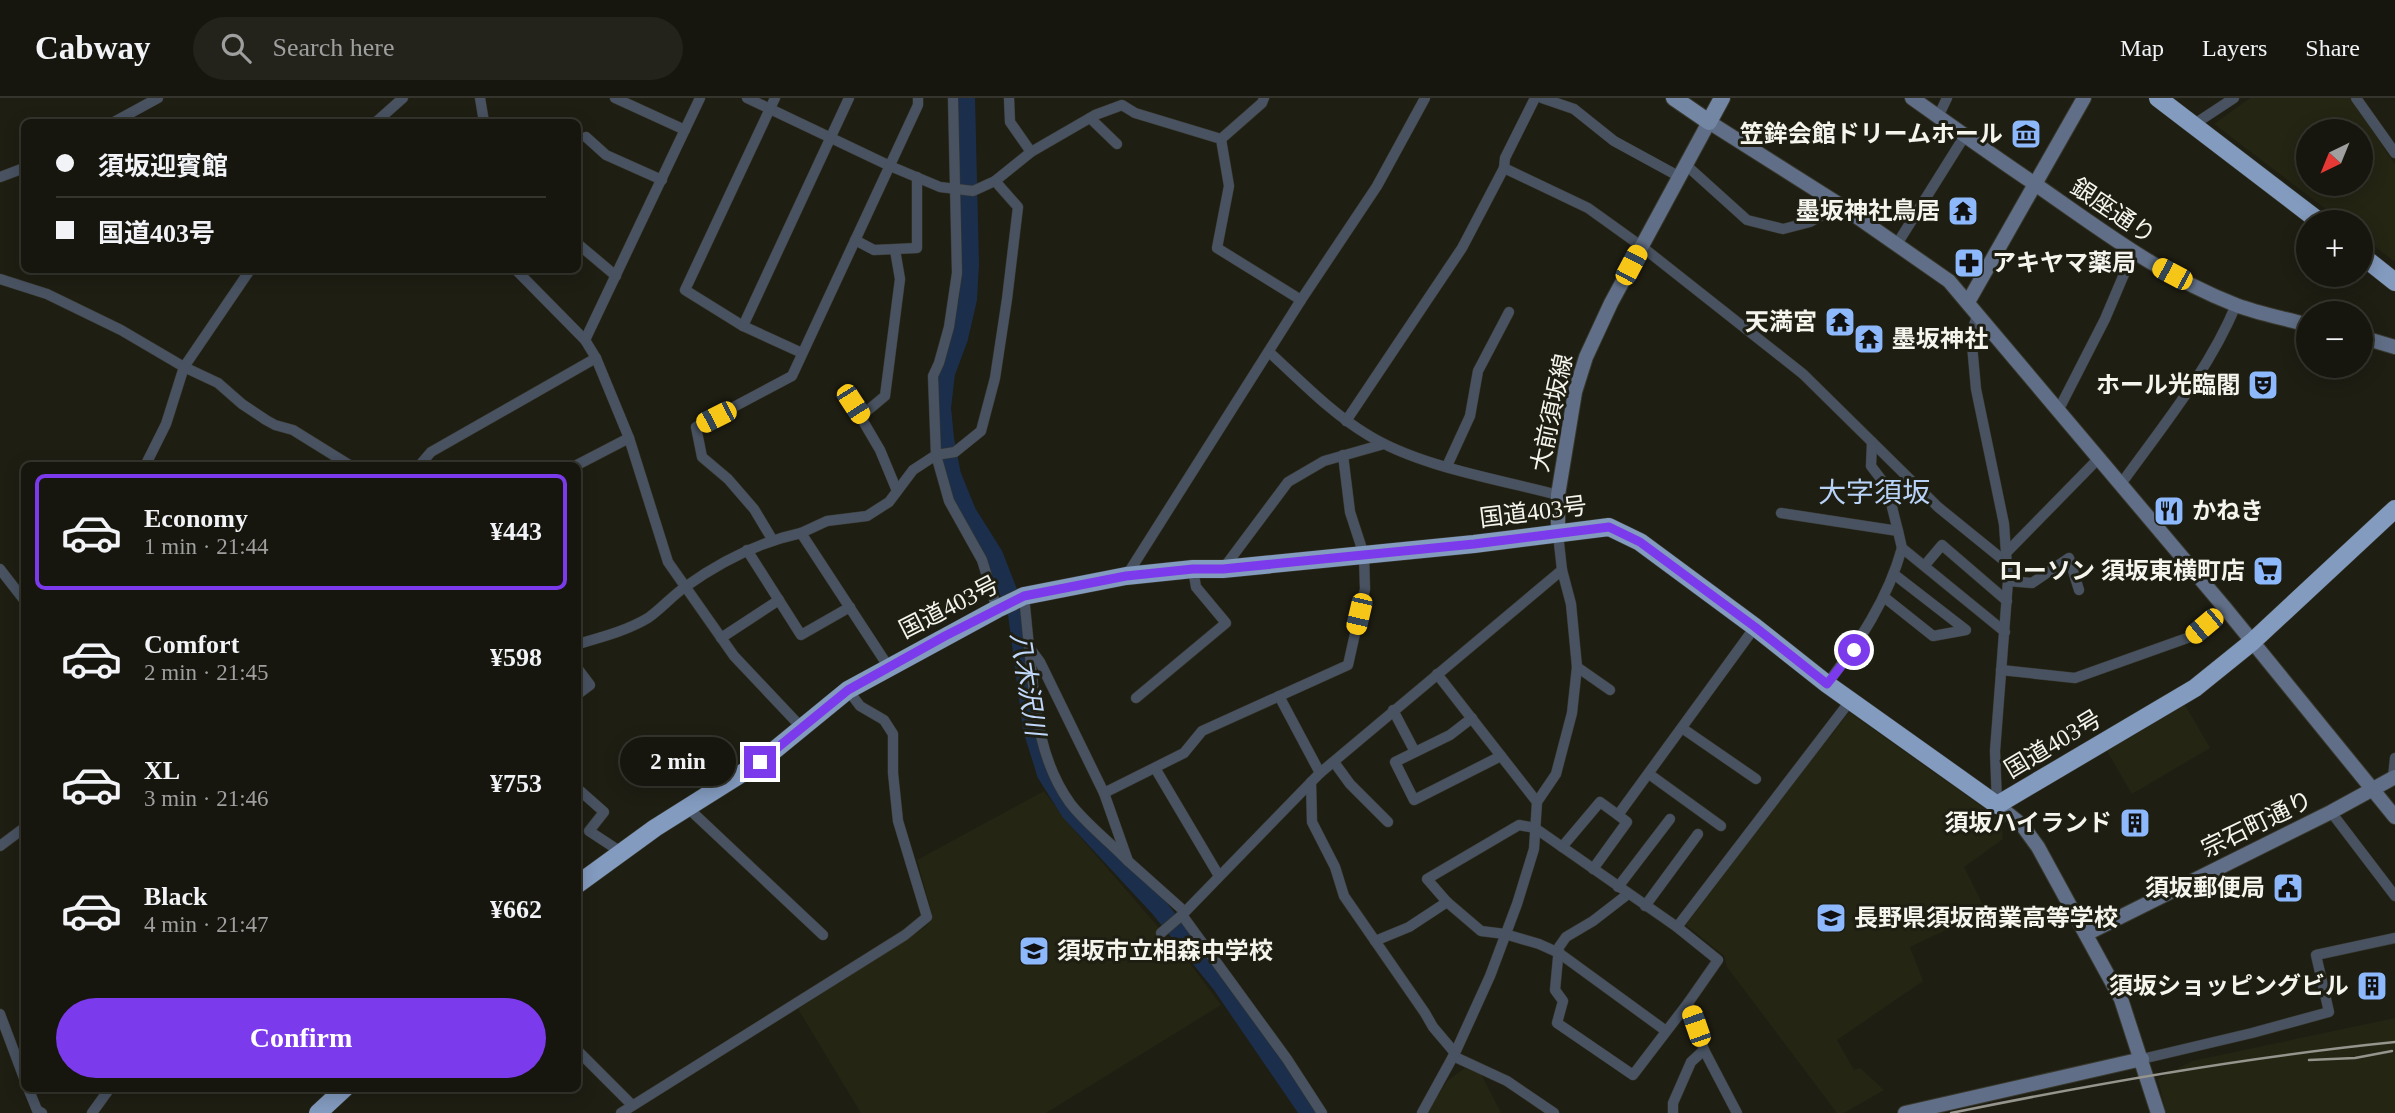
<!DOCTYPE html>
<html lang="en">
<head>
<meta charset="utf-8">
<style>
  body { margin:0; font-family:"Times New Roman","Noto Sans JP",serif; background:#23231c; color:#f1f3f6; height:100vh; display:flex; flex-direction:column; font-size:26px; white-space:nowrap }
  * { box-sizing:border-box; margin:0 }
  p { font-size:23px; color:#9e9f9e }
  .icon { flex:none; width:38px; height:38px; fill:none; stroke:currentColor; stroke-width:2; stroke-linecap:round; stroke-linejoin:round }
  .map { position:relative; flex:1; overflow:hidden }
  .side { position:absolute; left:21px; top:364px; width:560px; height:630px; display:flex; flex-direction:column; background:#16160e; border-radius:10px; box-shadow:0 4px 18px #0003,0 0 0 2px #35352e }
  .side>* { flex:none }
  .top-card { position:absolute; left:21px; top:21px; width:560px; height:154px; border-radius:10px; box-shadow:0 4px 18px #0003,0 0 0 2px #35352e; display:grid; align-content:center; height:154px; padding:0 35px; background:#16160e }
  .needle { width:46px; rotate:223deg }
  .tools { position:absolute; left:2296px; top:21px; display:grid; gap:14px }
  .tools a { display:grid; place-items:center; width:77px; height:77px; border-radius:50%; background:#16160e; box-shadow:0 4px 18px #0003,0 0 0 2px #35352e; font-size:35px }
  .end { position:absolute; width:32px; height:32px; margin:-16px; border:9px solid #7c3aed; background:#fff; box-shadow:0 0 0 4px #fff }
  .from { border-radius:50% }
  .bubble { position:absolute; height:49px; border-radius:24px; background:#16160e; box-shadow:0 4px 18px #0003,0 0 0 2px #35352e; font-size:23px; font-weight:700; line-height:49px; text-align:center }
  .car { position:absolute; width:21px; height:42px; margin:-21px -10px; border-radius:9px; box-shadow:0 0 5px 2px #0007; background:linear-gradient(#f5c518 24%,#345 0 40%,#f5c518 0 76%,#345 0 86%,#f5c518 0) }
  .top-card b { display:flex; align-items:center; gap:24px; height:66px; font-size:26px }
  .top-card b+b { border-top:2px solid #35352e }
  .top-card i { width:18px; height:18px; background:#f1f3f6 }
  ul { padding:12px 0 0; list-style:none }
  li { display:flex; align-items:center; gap:21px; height:116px; margin:0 14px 10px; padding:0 21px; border:4px solid transparent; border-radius:10px }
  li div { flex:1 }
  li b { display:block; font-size:26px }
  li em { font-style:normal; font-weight:700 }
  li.on { border-color:#7c3aed }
  li>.icon { width:63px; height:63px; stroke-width:1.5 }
  .button { display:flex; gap:14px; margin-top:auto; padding:14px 35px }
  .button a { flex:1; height:80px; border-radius:42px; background:#7c3aed; color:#fff; font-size:28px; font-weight:700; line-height:80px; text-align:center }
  header { display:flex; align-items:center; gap:42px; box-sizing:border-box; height:98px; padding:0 35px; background:#16160e; border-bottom:2px solid #35352e }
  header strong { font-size:33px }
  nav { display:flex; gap:38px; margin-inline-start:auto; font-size:24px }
  .search { width:490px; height:63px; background:#23231c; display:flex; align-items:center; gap:18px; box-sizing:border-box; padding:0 24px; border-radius:38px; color:#9e9f9e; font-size:26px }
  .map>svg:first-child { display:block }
  .built { fill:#242513; fill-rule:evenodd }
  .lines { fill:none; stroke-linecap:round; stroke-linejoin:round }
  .river { stroke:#1b2f4c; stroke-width:18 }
  .street-casing { stroke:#38382d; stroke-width:11 }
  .secondary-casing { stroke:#38382d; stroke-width:16 }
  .primary-casing { stroke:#38382d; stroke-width:18 }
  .highway-casing { stroke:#38382d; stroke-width:19 }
  .street { stroke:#485261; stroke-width:10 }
  .secondary { stroke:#606f87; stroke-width:14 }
  .primary { stroke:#7386a4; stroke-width:16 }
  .highway { stroke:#839bbf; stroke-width:18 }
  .rail { stroke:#95958d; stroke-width:2.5 }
  .route { stroke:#7c3aed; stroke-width:9 }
  .labels { text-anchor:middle; stroke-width:6; stroke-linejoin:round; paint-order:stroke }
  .poi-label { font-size:24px; font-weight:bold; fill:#f5f5ee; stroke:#1e1e13; text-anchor:end }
  .street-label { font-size:24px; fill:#f5f5ee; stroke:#1e1e13 }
  .water-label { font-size:26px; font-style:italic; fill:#c1d8fb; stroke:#1e1e13 }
  .quarter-label { font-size:28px; fill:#b8d2f8; stroke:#1e1e13 }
</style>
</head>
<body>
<header>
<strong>Cabway</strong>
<div class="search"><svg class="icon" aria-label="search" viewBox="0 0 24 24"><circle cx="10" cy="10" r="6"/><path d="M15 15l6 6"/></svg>Search here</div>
<nav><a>Map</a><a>Layers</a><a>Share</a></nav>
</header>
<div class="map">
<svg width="2395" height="1015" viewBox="0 0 2395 1015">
  <rect width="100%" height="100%" fill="#1e1e13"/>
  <g class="built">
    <path d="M2250 0H2350L2395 66V164L2361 138V124H2343L2214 26ZM2308 33H2361V86H2308Z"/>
    <polygon points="2185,607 2210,650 2132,696 2107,653"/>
    <polygon points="1849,614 2001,722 2003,741 1964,769 1986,813 1910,849 1923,883 1837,942 1854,972 1860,970 1884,992 1844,1015 1837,1015 1727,869 1724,858 1686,827 1823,644 1831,638"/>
    <polygon points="1044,693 1069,726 1191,867 1221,907 1046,1015 861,1015 798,911 924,830 930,824 932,816 917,762"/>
    <polygon points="2395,920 2395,1015 2166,1015 2158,981 2192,963"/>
    <polygon points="1465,970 1481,976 1501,1015 1427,1015 1447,983"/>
  </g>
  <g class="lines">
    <polyline class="river" points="966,0 970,166 968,201 959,240 946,275 942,310 945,341 952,377 967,414 994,457 1017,516 1032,631 1046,676 1070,714 1160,811 1220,885 1309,1015"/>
    <g class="street-casing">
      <g id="street">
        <polyline points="480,0 484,24"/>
        <polyline points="615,0 685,32"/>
        <polyline points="747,0 890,68 940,89 973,93 995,83 1031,54 1095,17 1122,7 1135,15 1221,41 1229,88 1217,150 1301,202"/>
        <polyline points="775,0 685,192 743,228 802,255"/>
        <polyline points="953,0 957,175 949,229 939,265 933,278 936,357 955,354 981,333 995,280 1007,201 1018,109 995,83"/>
        <polyline points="1009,0 1010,24 1031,54"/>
        <polyline points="1542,0 1574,11 1614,43 1680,79"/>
        <polyline points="2356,0 2395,55"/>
        <polyline points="1938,19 1947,0"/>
        <polyline points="1090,20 1117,46"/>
        <polyline points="114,24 158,0"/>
        <polyline points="376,24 403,0"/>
        <polyline points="2193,27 2234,0"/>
        <polyline points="586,39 606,57 662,82"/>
        <polyline points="1221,41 1262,5 1264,0"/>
        <polyline points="1686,67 1747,122 1783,131 1810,124 1840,107"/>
        <polyline points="1504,70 1588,110 1641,148 1803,276 1938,409 2007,465"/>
        <polyline points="0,79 24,70"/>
        <polyline points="855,142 874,152 917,150 917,79"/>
        <polyline points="578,146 616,178"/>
        <polyline points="1897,146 1964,39"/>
        <polyline points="516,172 585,242 596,260 629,340 668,464 734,558 802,630"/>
        <polyline points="0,181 47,196 121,232 184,269 218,285 242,306 266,322 275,327 293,332 351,368"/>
        <polyline points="1978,215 1971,236 1976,291 2004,426 2008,483 1995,653 1997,706"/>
        <polyline points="743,228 849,0"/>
        <polyline points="585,242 700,0"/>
        <path d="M1269 254C1300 282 1331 315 1368 337 1420 369 1498 381 1558 397"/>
        <polyline points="853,306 880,352 897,393"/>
        <polyline points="2059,311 2105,221 2133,155"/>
        <polyline points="861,318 885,298 900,181 895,152"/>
        <polyline points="1346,323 1462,150 1504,70 1505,60 1535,0"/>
        <polyline points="1872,344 1871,368 1887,389 1898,433"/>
        <polyline points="145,368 166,326 184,269 250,172"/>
        <polyline points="419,368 431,354 596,260"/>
        <polyline points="575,368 629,340"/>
        <polyline points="1447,368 1470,318 1478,273 1509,214"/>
        <path d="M2121 386C2162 329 2209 272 2236 207"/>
        <polyline points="1781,415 1898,433 1902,450 2005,534"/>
        <polyline points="801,435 827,423 867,418 889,404 913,372 936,357 949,403 982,462 997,511"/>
        <polyline points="772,441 754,411 728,381 702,359 696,329 792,278 918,7 918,0"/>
        <polyline points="747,452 801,537 850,509"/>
        <polyline points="2006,455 2099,360"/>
        <polyline points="1925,467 1942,447 2007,503"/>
        <polyline points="0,471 24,502"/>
        <polyline points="1223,471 1288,384 1324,363 1384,346"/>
        <polyline points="1127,477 1301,202 1377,88 1425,0"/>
        <polyline points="2008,483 2032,485 2069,460 2079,492"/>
        <polyline points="1024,498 1029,549 1040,564 1104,695 1184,655 1202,633 1348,567 1365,491 1364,457 1350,414 1343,357"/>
        <polyline points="1884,499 1933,538 1966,532 1895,477"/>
        <polyline points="721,540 779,502"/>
        <path d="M578 546C602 539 626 533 648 520 661 511 672 498 685 489 720 464 759 444 801 435L888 568"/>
        <path d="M1029 549C1035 604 1037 659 1070 705 1086 726 1110 744 1128 763"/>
        <polyline points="1577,569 1610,592"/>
        <polyline points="578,571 590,587 578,596"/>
        <polyline points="2001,572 2075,580 2190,539 2225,510"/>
        <polyline points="1437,576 1537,704"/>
        <path d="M1827 586C1859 544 1888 501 1902 450"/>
        <polyline points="1279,598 1320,675"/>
        <polyline points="1136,600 1226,525 1196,489 1193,471"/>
        <polyline points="1393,612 1415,654"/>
        <polyline points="1472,620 1450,637 1395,664 1414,702 1501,658"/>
        <polyline points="1682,630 1756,681"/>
        <polyline points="1334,664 1350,686 1388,724"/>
        <polyline points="1155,670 1219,778"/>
        <polyline points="1649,676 1721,728"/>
        <polyline points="2393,679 2395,660"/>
        <polyline points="1311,684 1312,724 1335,769 1344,798 1425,915 1433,929 1455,955"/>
        <polyline points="578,691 604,714 589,733 621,754"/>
        <polyline points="1104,695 1128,763 1184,813"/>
        <polyline points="688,710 823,837"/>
        <polyline points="2331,714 2395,798"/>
        <polyline points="0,748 24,730"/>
        <polyline points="1562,749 1600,704 1618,717"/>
        <polyline points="1593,771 1627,724 1618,717 1755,529"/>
        <polyline points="1618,789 1670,721"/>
        <polyline points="1628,796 1593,823 1566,839 1559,849 1555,892 1563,903 1557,925 1633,977 1688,905"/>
        <polyline points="1645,808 1698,736"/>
        <polyline points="1182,817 1287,961 1322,1015"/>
        <polyline points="1677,829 1850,603"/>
        <polyline points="1161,835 1182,817 1320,675 1562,472"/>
        <polyline points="1375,843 1409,829 1447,804"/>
        <polyline points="0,916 24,980"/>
        <polyline points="1666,933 1559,855 1539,846 1505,836 1481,833 1447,804 1427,781 1519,727 1535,730 1677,829 1718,862 1688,905 1704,952 1737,1015"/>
        <polyline points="578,953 632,1007"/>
        <polyline points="1453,958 1507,983 1554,1015"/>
        <polyline points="2142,961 2252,935 2329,914 2316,857 2395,840"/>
        <polyline points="28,990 37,1012 42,1015"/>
        <polyline points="92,1015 110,990"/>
        <polyline points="621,1015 905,837 927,819 898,723 893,675 893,636 884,622 860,608 848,592"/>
        <polyline points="1422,1015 1455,955 1490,878 1517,806 1534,751 1537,704 1556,676 1572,615 1577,569 1571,506 1562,472 1558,436"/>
        <polyline points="1673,1015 1673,1005 1691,964 1704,952"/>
      </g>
    </g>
    <g class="secondary-casing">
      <g id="secondary">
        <path d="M1912 0C1953 29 1993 58 2035 86 2100 131 2161 178 2236 207 2260 216 2284 220 2308 227"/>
        <polyline points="1968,204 2084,0"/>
        <polyline points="2361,239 2395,249"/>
        <polyline points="1558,436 1558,397 1575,294 1586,259 1611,205 1709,24 1840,107 1949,183 2225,510 2395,719"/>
        <polyline points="1997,707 2022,727 2038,749 2121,901 2158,1015"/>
        <polyline points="2086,836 2331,714 2395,679"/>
        <polyline points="1905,1015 2142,961"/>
      </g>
    </g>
    <g class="primary-casing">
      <polyline id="primary" points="1674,0 1709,24 1722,0"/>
    </g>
    <g class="highway-casing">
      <g id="highway">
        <polyline points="2158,0 2320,124"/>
        <polyline points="2361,157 2395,184"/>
        <polyline points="578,786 655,730 760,664 848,592 997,511 1024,498 1126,478 1193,471 1223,471 1474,446 1609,429 1640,444 1755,529 1827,586 1997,707 2195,590 2252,544 2395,411"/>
        <polyline points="318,1015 345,990"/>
      </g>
    </g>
    <use href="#street" class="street"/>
    <use href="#secondary" class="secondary"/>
    <use href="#primary" class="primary"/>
    <use href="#highway" class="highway"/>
    <g class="rail">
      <polyline points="2309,962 2355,960 2392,953"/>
      <path d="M1951 1015C2098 985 2246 959 2395 944"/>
    </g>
  </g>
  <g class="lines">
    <polyline class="route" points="760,664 848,592 945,538 1024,498 1126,478 1193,471 1223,471 1474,446 1609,429 1640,444 1755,529 1827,586 1854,552"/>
  </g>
  <defs>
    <g id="museum-square" transform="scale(1.575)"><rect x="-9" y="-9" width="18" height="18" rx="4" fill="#8db9fc" stroke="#1e1e13"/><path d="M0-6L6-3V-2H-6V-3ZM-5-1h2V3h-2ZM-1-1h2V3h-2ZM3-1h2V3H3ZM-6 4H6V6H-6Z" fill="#111"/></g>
    <g id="temple-square" transform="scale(1.575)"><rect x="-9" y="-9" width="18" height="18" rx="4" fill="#8db9fc" stroke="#1e1e13"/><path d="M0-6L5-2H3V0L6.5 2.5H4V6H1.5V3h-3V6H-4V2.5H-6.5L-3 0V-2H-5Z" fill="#111"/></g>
    <g id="pharmacy-square" transform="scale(1.575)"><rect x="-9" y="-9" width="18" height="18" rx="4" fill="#8db9fc" stroke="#1e1e13"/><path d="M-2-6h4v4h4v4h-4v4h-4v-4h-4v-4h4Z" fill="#111"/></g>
    <g id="theatre-square" transform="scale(1.575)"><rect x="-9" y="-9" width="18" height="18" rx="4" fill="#8db9fc" stroke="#1e1e13"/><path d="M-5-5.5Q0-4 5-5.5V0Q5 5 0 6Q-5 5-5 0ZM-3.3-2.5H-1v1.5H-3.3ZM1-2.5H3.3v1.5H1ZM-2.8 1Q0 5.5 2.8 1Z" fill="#111"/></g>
    <g id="restaurant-square" transform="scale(1.575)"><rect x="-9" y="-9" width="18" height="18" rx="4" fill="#8db9fc" stroke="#1e1e13"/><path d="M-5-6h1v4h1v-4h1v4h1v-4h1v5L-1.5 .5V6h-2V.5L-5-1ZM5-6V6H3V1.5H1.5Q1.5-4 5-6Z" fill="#111"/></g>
    <g id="supermarket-square" transform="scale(1.575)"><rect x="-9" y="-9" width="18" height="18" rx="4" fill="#8db9fc" stroke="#1e1e13"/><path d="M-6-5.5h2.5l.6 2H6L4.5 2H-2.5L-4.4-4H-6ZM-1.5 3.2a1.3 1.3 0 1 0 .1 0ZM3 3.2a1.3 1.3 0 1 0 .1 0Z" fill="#111"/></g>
    <g id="building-square" transform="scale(1.575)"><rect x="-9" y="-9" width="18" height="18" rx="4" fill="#8db9fc" stroke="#1e1e13"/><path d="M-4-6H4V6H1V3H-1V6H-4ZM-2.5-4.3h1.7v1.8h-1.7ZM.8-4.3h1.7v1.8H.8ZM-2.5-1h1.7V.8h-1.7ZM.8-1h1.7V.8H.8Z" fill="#111"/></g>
    <g id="civic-square" transform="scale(1.575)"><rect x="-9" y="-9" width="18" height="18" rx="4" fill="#8db9fc" stroke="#1e1e13"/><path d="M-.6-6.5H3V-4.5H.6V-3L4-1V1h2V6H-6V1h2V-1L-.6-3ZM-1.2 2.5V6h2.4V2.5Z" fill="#111"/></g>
    <g id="school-square" transform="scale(1.575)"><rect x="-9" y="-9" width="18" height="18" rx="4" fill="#8db9fc" stroke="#1e1e13"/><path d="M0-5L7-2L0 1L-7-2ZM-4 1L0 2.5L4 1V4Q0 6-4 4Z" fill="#111"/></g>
  </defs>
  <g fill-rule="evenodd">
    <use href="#museum-square" x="2026" y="36"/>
    <use href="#temple-square" x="1963" y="113"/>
    <use href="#pharmacy-square" x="1969" y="165"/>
    <use href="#temple-square" x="1840" y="224"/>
    <use href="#temple-square" x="1869" y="241"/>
    <use href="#theatre-square" x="2263" y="287"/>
    <use href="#restaurant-square" x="2169" y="413"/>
    <use href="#supermarket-square" x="2268" y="473"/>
    <use href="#building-square" x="2135" y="725"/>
    <use href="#civic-square" x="2288" y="790"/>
    <use href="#school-square" x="1831" y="820"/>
    <use href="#school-square" x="1034" y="853"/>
    <use href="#building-square" x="2372" y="888"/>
  </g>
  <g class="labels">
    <g class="poi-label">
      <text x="2003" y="44">笠鉾会館ドリームホール</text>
      <text x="1940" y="121">墨坂神社鳥居</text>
      <text x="1992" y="173" text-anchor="start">アキヤマ薬局</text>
      <text x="1817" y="232">天満宮</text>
      <text x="1892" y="249" text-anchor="start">墨坂神社</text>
      <text x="2240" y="295">ホール光臨閣</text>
      <text x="2192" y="421" text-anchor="start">かねき</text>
      <text x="2245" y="481">ローソン 須坂東横町店</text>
      <text x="2112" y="733">須坂ハイランド</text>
      <text x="2265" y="798">須坂郵便局</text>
      <text x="1854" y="828" text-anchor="start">長野県須坂商業高等学校</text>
      <text x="1057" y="861" text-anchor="start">須坂市立相森中学校</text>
      <text x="2349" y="896">須坂ショッピングビル</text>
    </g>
    <g class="street-label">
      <text transform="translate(2113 113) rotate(34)" y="8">銀座通り</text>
      <text transform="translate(1552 315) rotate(-78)" y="8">大前須坂線</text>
      <text transform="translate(1533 414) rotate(-7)" y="8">国道403号</text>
      <text transform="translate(949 509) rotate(-27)" y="8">国道403号</text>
      <text transform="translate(2053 646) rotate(-31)" y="8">国道403号</text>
      <text transform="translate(2257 726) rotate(-26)" y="8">宗石町通り</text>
    </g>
    <g class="water-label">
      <text transform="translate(1028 586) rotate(81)" y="9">八木沢川</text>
    </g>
    <g class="quarter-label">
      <text x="1874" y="404">大字須坂</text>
    </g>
  </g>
</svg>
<div class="tools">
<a><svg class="needle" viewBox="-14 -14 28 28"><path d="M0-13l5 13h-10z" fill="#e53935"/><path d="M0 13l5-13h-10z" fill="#9e9f9e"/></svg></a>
<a>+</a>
<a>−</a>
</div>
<i class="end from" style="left:1854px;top:552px"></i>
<i class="end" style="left:760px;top:664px"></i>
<div class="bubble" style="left:620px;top:639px;width:116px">2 min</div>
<i class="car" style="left:1631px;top:167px;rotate:28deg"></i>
<i class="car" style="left:2172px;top:176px;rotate:298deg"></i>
<i class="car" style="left:853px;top:306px;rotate:147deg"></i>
<i class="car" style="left:716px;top:319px;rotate:243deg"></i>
<i class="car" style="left:1359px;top:516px;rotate:193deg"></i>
<i class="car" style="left:2204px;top:528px;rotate:230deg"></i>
<i class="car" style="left:1696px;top:928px;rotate:341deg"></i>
<div class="top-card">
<b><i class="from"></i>須坂迎賓館</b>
<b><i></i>国道403号</b>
</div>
<section class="side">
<ul>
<li class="on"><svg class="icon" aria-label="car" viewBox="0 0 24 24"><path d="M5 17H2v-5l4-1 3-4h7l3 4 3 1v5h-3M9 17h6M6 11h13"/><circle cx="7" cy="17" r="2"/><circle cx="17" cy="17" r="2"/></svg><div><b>Economy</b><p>1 min · 21:44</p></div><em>¥443</em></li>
<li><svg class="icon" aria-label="car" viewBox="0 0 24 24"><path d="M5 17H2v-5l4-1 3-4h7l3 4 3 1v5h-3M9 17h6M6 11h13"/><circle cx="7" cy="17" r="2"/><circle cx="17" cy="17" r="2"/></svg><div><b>Comfort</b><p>2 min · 21:45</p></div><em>¥598</em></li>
<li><svg class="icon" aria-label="car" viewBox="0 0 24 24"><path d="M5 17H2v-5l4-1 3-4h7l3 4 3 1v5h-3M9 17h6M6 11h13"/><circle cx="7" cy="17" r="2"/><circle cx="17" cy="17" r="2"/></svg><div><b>XL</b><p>3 min · 21:46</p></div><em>¥753</em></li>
<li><svg class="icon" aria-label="car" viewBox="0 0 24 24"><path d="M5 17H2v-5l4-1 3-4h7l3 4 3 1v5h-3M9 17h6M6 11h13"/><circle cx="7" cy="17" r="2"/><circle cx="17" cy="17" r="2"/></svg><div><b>Black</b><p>4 min · 21:47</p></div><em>¥662</em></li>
</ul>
<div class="button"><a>Confirm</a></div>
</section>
</div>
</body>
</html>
